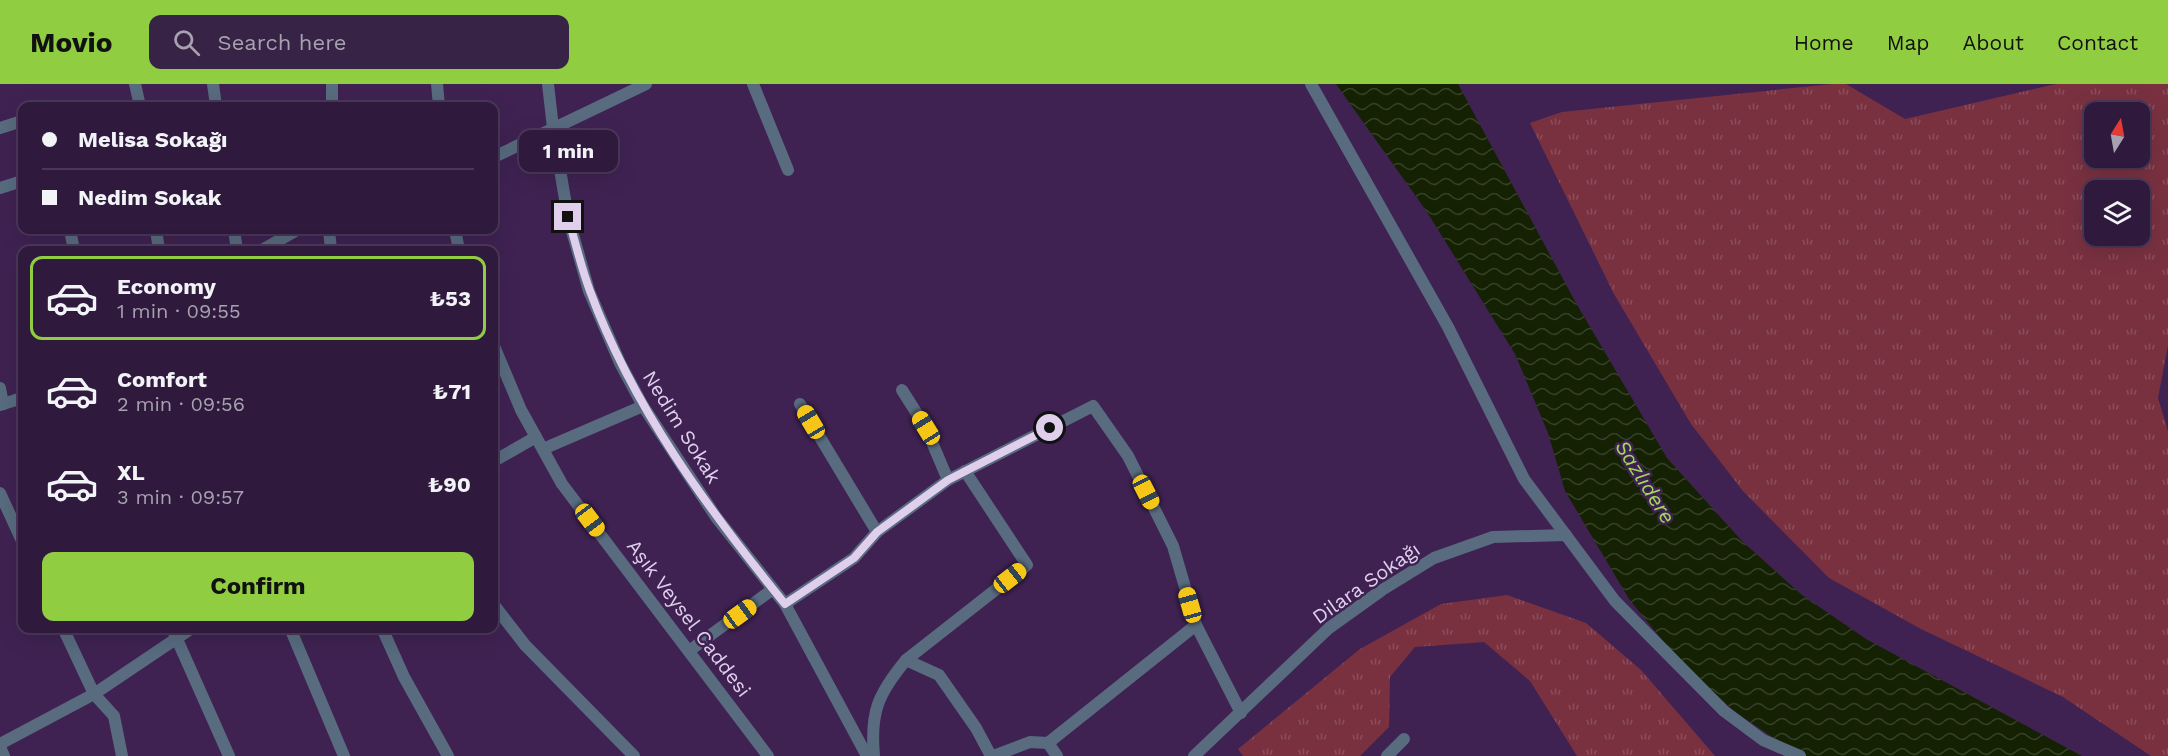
<!DOCTYPE html>
<html lang="en">
<head>
<meta charset="utf-8">
<style>
  body { margin:0; font-family:"Work Sans",sans-serif; background:#372345; color:#f1f3f6; height:100vh; display:flex; flex-direction:column; font-size:22px; white-space:nowrap }
  * { box-sizing:border-box; margin:0 }
  p { font-size:20px; color:#a7a1b0 }
  .icon { flex:none; width:33px; height:33px; fill:none; stroke:currentColor; stroke-width:2; stroke-linecap:round; stroke-linejoin:round }
  .map { position:relative; flex:1; overflow:hidden }
  .details { position:absolute; left:18px; top:162px; width:480px; height:387px; display:flex; flex-direction:column; background:#2f1a3e; border-radius:12px; box-shadow:0 6px 24px #0002,0 0 0 2px #4a3858 }
  .details>* { flex:none }
  .hud { position:absolute; left:18px; top:18px; width:480px; height:132px; border-radius:12px; box-shadow:0 6px 24px #0002,0 0 0 2px #4a3858; display:grid; align-content:center; height:132px; padding:0 24px; background:#2f1a3e }
  .needle { width:39px; rotate:11deg }
  .fabs { position:absolute; left:2084px; top:18px; display:grid; gap:12px }
  .fabs a { display:grid; place-items:center; width:66px; height:66px; border-radius:12px; background:#2f1a3e; box-shadow:0 6px 24px #0002,0 0 0 2px #4a3858; font-size:30px }
  .end { position:absolute; width:27px; height:27px; margin:-14px; border:8px solid #dfcfed; background:#111; box-shadow:0 0 0 3px #111 }
  .from { border-radius:50% }
  .bubble { position:absolute; height:42px; border-radius:12px; background:#2f1a3e; box-shadow:0 6px 24px #0002,0 0 0 2px #4a3858; font-size:20px; font-weight:700; line-height:42px; text-align:center }
  .car { position:absolute; width:18px; height:36px; margin:-18px -9px; border-radius:8px; box-shadow:0 0 4px 2px #0007; background:linear-gradient(#f5c518 24%,#345 0 40%,#f5c518 0 76%,#345 0 86%,#f5c518 0) }
  .hud b { display:flex; align-items:center; gap:21px; height:57px; font-size:22px }
  .hud b+b { border-top:2px solid #4a3858 }
  .hud i { width:15px; height:15px; background:#f1f3f6 }
  ul { padding:10px 0 0; list-style:none }
  li { display:flex; align-items:center; gap:18px; height:84px; margin:0 12px 9px; padding:0 12px; border:3px solid transparent; border-radius:12px }
  li div { flex:1 }
  li b { display:block; font-size:22px }
  li em { font-style:normal; font-weight:700 }
  li.selected { border-color:#91cd40 }
  li>.icon { width:54px; height:54px; stroke-width:1.5 }
  .action { display:flex; gap:12px; margin-top:auto; padding:12px 24px }
  .action a { flex:1; height:69px; border-radius:12px; background:#91cd40; color:#111; font-size:24px; font-weight:700; line-height:69px; text-align:center }
  header { display:flex; align-items:center; gap:36px; box-sizing:border-box; height:84px; padding:0 30px; background:#91cd40; color:#111 }
  header strong { font-size:28px }
  nav { display:flex; gap:33px; margin-inline-start:auto; font-size:21px }
  .search { width:420px; height:54px; background:#372345; display:flex; align-items:center; gap:15px; box-sizing:border-box; padding:0 21px; border-radius:12px; color:#a7a1b0; font-size:22px }
  .map>svg:first-child { display:block }
  .grass { fill:url(#grass-tufts); fill-rule:evenodd }
  .water { fill:url(#water-waves) }
  .lines { fill:none; stroke-linecap:round; stroke-linejoin:round }
  .minor { stroke:#586b7f; stroke-width:12 }
  .tertiary { stroke:#586b7f; stroke-width:12 }
  .route { stroke:#dfcfed; stroke-width:8 }
  .labels { text-anchor:middle; stroke-width:5; stroke-linejoin:round; paint-order:stroke }
  .street-label { font-size:20px; fill:#dfcfed; stroke:#3f2252 }
  .water-label { font-size:21px; font-style:italic; fill:#a1da5a; stroke:#3f2252 }
</style>
</head>
<body>
<header>
<strong>Movio</strong>
<div class="search"><svg class="icon" aria-label="search" viewBox="0 0 24 24"><circle cx="10" cy="10" r="6"/><path d="M15 15l6 6"/></svg>Search here</div>
<nav><a>Home</a><a>Map</a><a>About</a><a>Contact</a></nav>
</header>
<div class="map">
<svg width="2168" height="672" viewBox="0 0 2168 672">
  <defs>
    <pattern id="grass-tufts" width="24" height="20" patternUnits="userSpaceOnUse" patternTransform="scale(1.5)"><rect width="24" height="20" fill="#793140"/><path d="M3 7l-1-3M5 7V3M7 7l1-3M15 17l-1-3M17 17v-4M19 17l1-3" fill="none" stroke="#8c4e5c"/></pattern>
    <pattern id="water-waves" width="16" height="10" patternUnits="userSpaceOnUse" patternTransform="scale(1.5)"><rect width="16" height="10" fill="#142203"/><path d="M0 5q4-4 8 0t8 0" fill="none" stroke="#364128"/></pattern>
  </defs>
  <rect width="100%" height="100%" fill="#3f2252"/>
  <g class="grass">
    <path d="M1832 0H1846L1905 35 2056 0H2168V261L2158 314 2168 347V672H2151L2063 613 1921 545 1829 494 1743 407 1691 340 1614 210 1530 39 1562 28ZM2094 28H2139V74H2094ZM2094 106H2139V152H2094Z"/>
    <polygon points="1507,511 1586,539 1641,586 1715,672 1577,672 1530,597 1484,558 1415,563 1390,593 1389,643 1360,672 1243,672 1238,665 1360,565 1441,520"/>
  </g>
  <polygon class="water" points="1336,0 1458,0 1576,219 1667,374 1742,457 1802,511 1866,555 2082,672 1800,672 1734,627 1680,578 1629,515 1565,407 1548,349 1515,270 1427,128"/>
  <g class="lines">
    <g class="minor">
      <polyline points="135,0 140,22"/>
      <polyline points="213,0 216,22"/>
      <polyline points="332,0 332,22"/>
      <polyline points="548,0 553,44 568,133 589,207 620,279 643,322 716,433 785,520 867,672"/>
      <polyline points="753,0 788,86"/>
      <polyline points="0,44 22,37"/>
      <polyline points="0,104 22,97"/>
      <polyline points="70,146 74,166"/>
      <polyline points="156,146 159,166"/>
      <polyline points="234,146 237,166"/>
      <polyline points="329,146 331,166"/>
      <polyline points="262,166 297,146"/>
      <polyline points="0,304 3,320"/>
      <polyline points="902,306 926,344 948,396"/>
      <polyline points="800,320 877,448"/>
      <polyline points="0,321 22,314"/>
      <polyline points="543,365 643,322"/>
      <polyline points="494,377 536,353"/>
      <polyline points="0,409 22,457"/>
      <polyline points="785,520 854,474 877,448 948,396 1093,322 1128,372 1173,462 1196,541 1241,629"/>
      <polyline points="494,521 525,561 634,672"/>
      <polyline points="63,544 94,610 114,632 122,672"/>
      <polyline points="172,544 229,672"/>
      <polyline points="290,544 344,672"/>
      <polyline points="382,544 404,593 448,672"/>
      <polyline points="689,567 773,505"/>
      <polyline points="906,576 939,591 976,644 991,672"/>
      <polyline points="1048,659 1057,672"/>
      <polyline points="0,660 94,610 192,544"/>
      <polyline points="0,663 4,672"/>
      <path d="M874 672C870 628 878 610 906 576L1027 481 965 387"/>
      <polyline points="993,672 1030,658 1048,659 1196,541"/>
      <polyline points="1194,672 1329,544 1382,506 1434,474 1493,453 1566,451"/>
      <polyline points="1387,672 1404,655"/>
    </g>
    <g class="tertiary">
      <polyline points="437,0 439,22"/>
      <polyline points="1311,0 1448,243 1524,395 1615,517 1724,627 1763,656 1800,672"/>
      <polyline points="494,73 646,0"/>
      <polyline points="455,146 459,166"/>
      <polyline points="494,262 521,326 562,400 768,672"/>
    </g>
  </g>
  <g class="lines">
    <path class="route" d="M568 133C575 157 581 183 590 207 633 324 708 425 785 520L854 474 877 448 948 396 1050 344"/>
  </g>
  <g class="labels">
    <g class="street-label">
      <text transform="translate(682 343) rotate(58)" y="7">Nedim Sokak</text>
      <text transform="translate(1366 499) rotate(-35)" y="7">Dilara Sokağı</text>
      <text transform="translate(689 534) rotate(53)" y="7">Aşık Veysel Caddesi</text>
    </g>
    <g class="water-label">
      <text transform="translate(1645 398) rotate(58)" y="7">Sazlıdere</text>
    </g>
  </g>
</svg>
<div class="fabs">
<a><svg class="needle" viewBox="-14 -14 28 28"><path d="M0-13l5 13h-10z" fill="#e53935"/><path d="M0 13l5-13h-10z" fill="#a7a1b0"/></svg></a>
<a><svg class="icon" aria-label="layers" viewBox="0 0 24 24"><path d="M12 4l9 5-9 5-9-5zM3 14l9 5 9-5"/></svg></a>
</div>
<i class="end from" style="left:1050px;top:344px"></i>
<i class="end" style="left:568px;top:133px"></i>
<div class="bubble" style="left:519px;top:46px;width:99px">1 min</div>
<i class="car" style="left:811px;top:338px;rotate:329deg"></i>
<i class="car" style="left:926px;top:344px;rotate:328deg"></i>
<i class="car" style="left:1146px;top:408px;rotate:153deg"></i>
<i class="car" style="left:590px;top:436px;rotate:143deg"></i>
<i class="car" style="left:1010px;top:494px;rotate:52deg"></i>
<i class="car" style="left:1190px;top:521px;rotate:344deg"></i>
<i class="car" style="left:740px;top:530px;rotate:54deg"></i>
<div class="hud">
<b><i class="from"></i>Melisa Sokağı</b>
<b><i></i>Nedim Sokak</b>
</div>
<section class="details">
<ul>
<li class="selected"><svg class="icon" aria-label="car" viewBox="0 0 24 24"><path d="M5 17H2v-5l4-1 3-4h7l3 4 3 1v5h-3M9 17h6M6 11h13"/><circle cx="7" cy="17" r="2"/><circle cx="17" cy="17" r="2"/></svg><div><b>Economy</b><p>1 min · 09:55</p></div><em>₺53</em></li>
<li><svg class="icon" aria-label="car" viewBox="0 0 24 24"><path d="M5 17H2v-5l4-1 3-4h7l3 4 3 1v5h-3M9 17h6M6 11h13"/><circle cx="7" cy="17" r="2"/><circle cx="17" cy="17" r="2"/></svg><div><b>Comfort</b><p>2 min · 09:56</p></div><em>₺71</em></li>
<li><svg class="icon" aria-label="car" viewBox="0 0 24 24"><path d="M5 17H2v-5l4-1 3-4h7l3 4 3 1v5h-3M9 17h6M6 11h13"/><circle cx="7" cy="17" r="2"/><circle cx="17" cy="17" r="2"/></svg><div><b>XL</b><p>3 min · 09:57</p></div><em>₺90</em></li>
</ul>
<div class="action"><a>Confirm</a></div>
</section>
</div>
</body>
</html>
